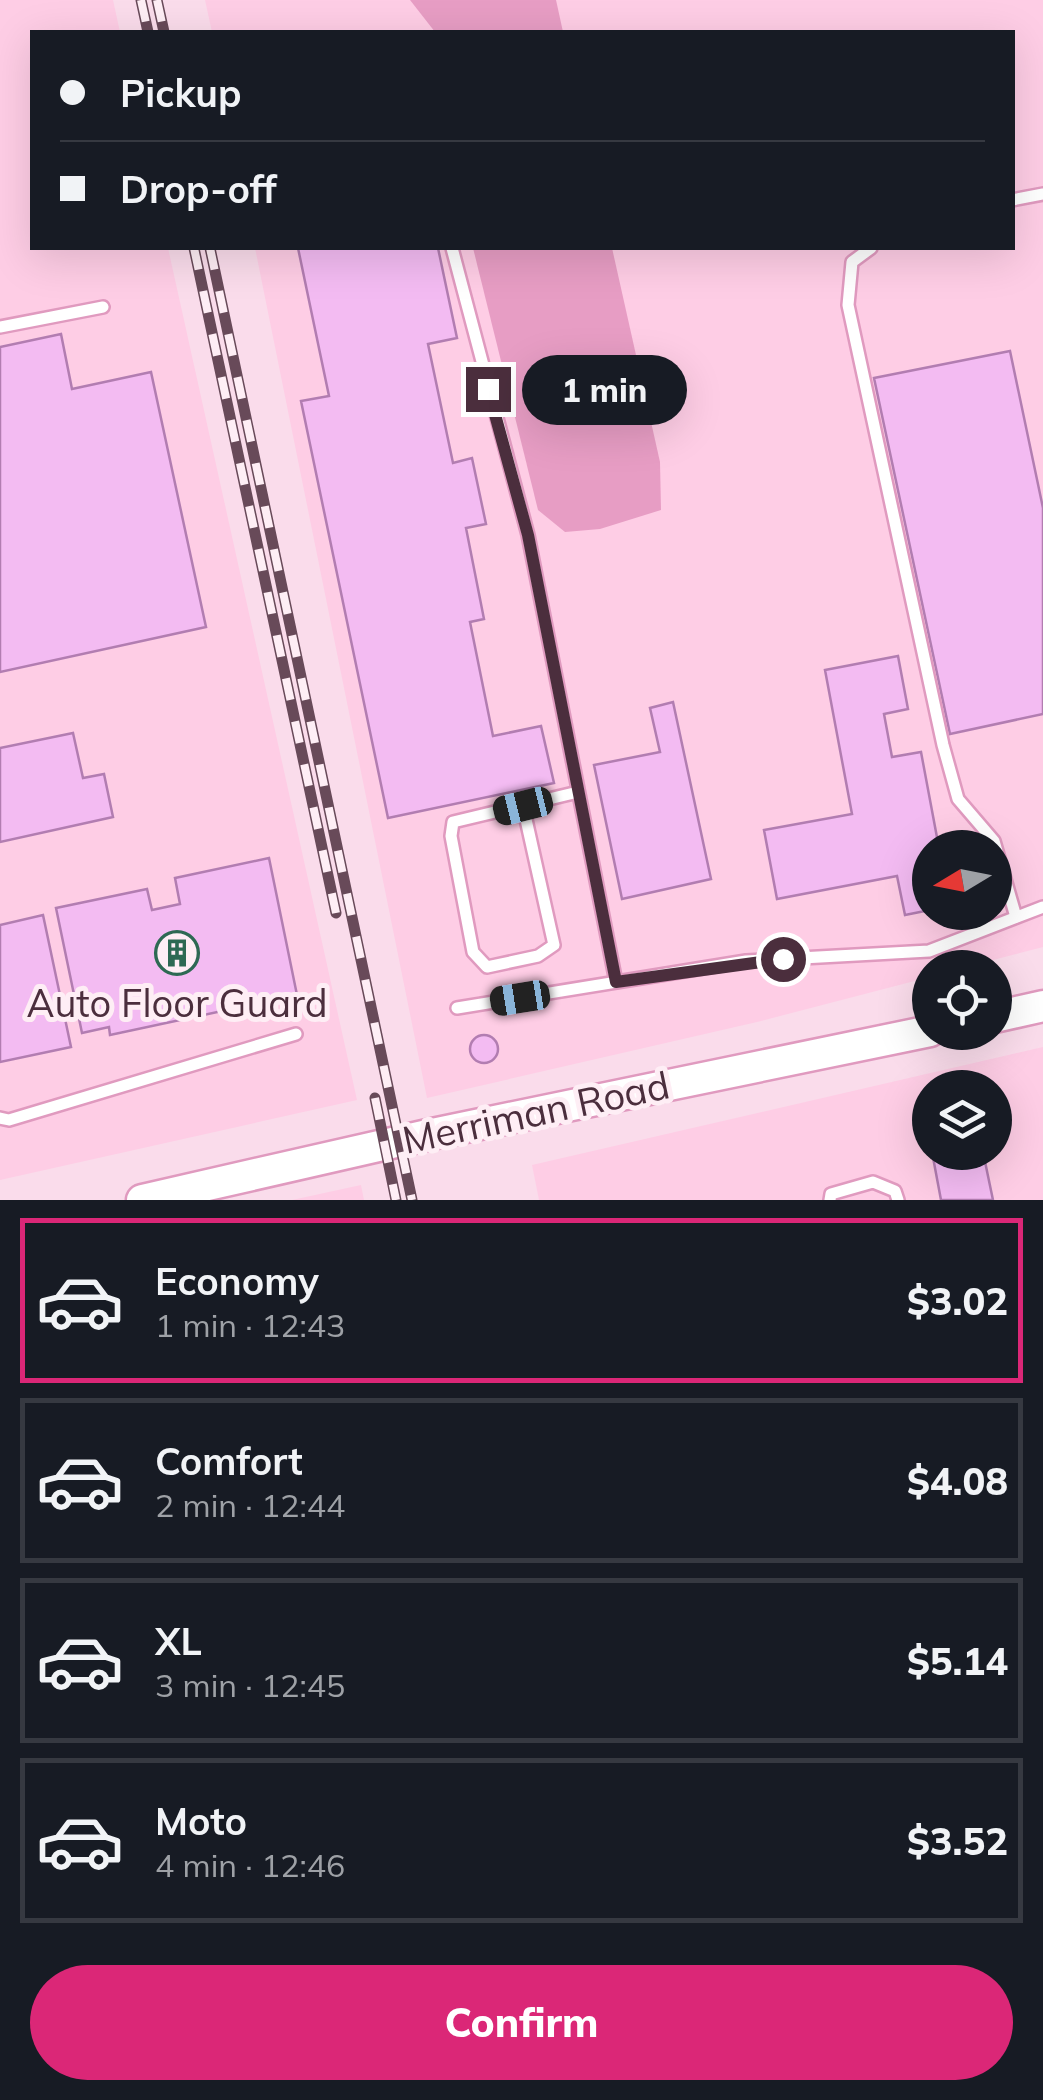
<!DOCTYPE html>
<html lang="en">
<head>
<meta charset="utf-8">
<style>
  body { margin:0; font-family:Mulish,sans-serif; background:#242831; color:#f1f3f6; height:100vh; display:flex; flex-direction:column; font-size:38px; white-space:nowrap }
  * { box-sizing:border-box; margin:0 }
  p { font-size:32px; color:#9ea1a6 }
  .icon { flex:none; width:55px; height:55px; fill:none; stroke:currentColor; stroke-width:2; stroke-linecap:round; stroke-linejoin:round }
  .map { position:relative; height:1200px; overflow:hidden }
  .panel { display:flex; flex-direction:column; background:#171b24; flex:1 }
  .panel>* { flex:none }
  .top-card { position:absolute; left:30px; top:30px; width:985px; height:220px; border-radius:0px; box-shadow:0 10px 40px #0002; display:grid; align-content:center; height:220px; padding:0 30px; background:#171b24 }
  .needle { width:65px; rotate:260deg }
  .tools { position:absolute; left:912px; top:830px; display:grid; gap:20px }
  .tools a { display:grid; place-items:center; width:100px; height:100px; border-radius:50%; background:#171b24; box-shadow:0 10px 40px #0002; font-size:50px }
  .end { position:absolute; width:45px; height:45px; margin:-22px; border:12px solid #4b2e3d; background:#fff; box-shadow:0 0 0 5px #fff }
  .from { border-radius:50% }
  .bubble { position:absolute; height:70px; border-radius:35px; background:#171b24; box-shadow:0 10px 40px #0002; font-size:32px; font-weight:800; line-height:70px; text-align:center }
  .car { position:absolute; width:30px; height:60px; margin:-30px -15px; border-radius:12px; box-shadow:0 0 8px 2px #0007; background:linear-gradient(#222 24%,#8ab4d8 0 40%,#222 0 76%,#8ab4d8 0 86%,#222 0) }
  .top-card b { display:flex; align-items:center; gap:35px; height:95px; font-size:38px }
  .top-card b+b { border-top:2px solid #363941 }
  .top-card i { width:25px; height:25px; background:#f1f3f6 }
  ul { padding:18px 0 0; list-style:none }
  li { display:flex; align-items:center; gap:30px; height:165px; margin:0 20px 15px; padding:0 10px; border:5px solid #363941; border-radius:0px }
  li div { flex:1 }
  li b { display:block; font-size:38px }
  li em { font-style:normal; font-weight:800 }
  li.selected { border-color:#db2777 }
  li>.icon { width:90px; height:90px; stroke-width:1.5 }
  .action { display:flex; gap:20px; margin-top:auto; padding:20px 30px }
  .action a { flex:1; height:115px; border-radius:60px; background:#db2777; color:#fff; font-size:40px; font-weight:800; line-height:115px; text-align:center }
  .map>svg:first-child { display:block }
  .built { fill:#fecde5; fill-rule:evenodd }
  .green { fill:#e79dc4 }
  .building { fill:#f3bbf2; stroke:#b27db1; stroke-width:2.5 }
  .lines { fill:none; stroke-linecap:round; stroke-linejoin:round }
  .service-casing { stroke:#e09abf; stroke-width:16 }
  .secondary-casing { stroke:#e09abf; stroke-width:35 }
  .service { stroke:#fff; stroke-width:11 }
  .secondary { stroke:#fff; stroke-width:30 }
  .rail-casing { stroke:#684a59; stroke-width:11 }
  .rail { stroke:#feeef5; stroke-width:8; stroke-dasharray:22; stroke-linecap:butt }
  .route { stroke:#4b2e3d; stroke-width:12 }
  .labels { text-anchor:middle; stroke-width:10; stroke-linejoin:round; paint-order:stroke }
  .poi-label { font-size:38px; fill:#4b2e3d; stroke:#feeef5 }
  .street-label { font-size:38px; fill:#4b2e3d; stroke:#feeef5 }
</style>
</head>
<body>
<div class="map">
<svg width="1043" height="1200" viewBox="0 0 1043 1200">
  <rect width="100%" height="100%" fill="#fadceb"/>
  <g class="built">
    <polygon points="0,0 113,0 120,32 32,32 32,248 168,248 357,1100 0,1180"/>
    <path d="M205 0H1043V947L966 967 930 968V977L757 1022 427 1098 255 248H1012V32H212ZM930 848H995V912H930Z"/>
    <path d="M1043 1047V1200H539L532 1165ZM930 1088H995V1152H930Z"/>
    <polygon points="361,1185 364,1200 292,1200"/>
  </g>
  <g class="green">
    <polygon points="410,0 556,0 563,32 435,32"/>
    <polygon points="473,248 612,248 660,462 661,510 600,529 565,532 538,510"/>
  </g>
  <g class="building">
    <polygon points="298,248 438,248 457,338 428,344 453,463 472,458 486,524 466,528 484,619 470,622 493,736 541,726 554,783 388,818 301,401 329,396"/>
    <polygon points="61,334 72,389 151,372 206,627 0,672 0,347"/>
    <polygon points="1010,351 1043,508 1043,714 950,734 874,378"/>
    <polygon points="898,656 908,709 884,714 892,757 921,752 939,848 930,848 930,910 905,915 897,876 777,899 764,830 852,814 825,670"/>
    <polygon points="673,702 711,879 622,899 594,765 660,752 650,708"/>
    <polygon points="73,733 83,778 104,774 113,817 0,842 0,748"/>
    <polygon points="269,858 297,995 110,1035 109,1027 82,1033 56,908 147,889 152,910 180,904 175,878"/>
    <polygon points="43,915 71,1047 0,1062 0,925"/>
    <circle cx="484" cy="1049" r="14"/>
    <polygon points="932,1152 983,1152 993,1200 941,1200"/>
  </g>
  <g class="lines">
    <g class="service-casing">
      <g id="service">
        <polyline points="1012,200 1043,194"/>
        <polyline points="452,248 528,535 616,982"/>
        <polyline points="871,248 852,262 848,305 943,745 958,799 994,841 1016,917"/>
        <polyline points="0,327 103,307"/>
        <polyline points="523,806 554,945 538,956 487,967 473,952 451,836 453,822 578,792"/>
        <polyline points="457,1008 746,961 929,951 1043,907"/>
        <polyline points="0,1118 9,1120 296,1034"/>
        <polyline points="830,1200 831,1194 873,1182 895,1191 898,1200"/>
      </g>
    </g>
    <g class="secondary-casing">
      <g id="secondary">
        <polyline points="995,1017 1043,1006"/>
        <polyline points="142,1200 427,1135 930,1031"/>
      </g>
    </g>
    <use href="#service" class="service"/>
    <use href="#secondary" class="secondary"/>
    <g class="rail-casing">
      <g id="rail">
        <polyline points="141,0 148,32"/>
        <polyline points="157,0 164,32"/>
        <polyline points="194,248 336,913"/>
        <polyline points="210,248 412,1200"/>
        <polyline points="375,1098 396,1200"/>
      </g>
    </g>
    <use href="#rail" class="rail"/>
  </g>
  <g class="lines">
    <polyline class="route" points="488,389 528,535 616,982 783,959"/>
  </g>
  <defs>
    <g id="building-ring" transform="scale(2.25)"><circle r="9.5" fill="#feeef5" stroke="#2d6953" stroke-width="1.5"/><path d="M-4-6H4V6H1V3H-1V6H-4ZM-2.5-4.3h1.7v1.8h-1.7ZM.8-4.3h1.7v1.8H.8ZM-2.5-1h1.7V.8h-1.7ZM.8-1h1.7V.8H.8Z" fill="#2d6953"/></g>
  </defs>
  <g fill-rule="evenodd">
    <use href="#building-ring" x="177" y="953"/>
  </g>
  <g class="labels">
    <g class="poi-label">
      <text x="177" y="1017">Auto Floor Guard</text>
    </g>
    <g class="street-label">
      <text transform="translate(536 1113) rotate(-12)" y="13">Merriman Road</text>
    </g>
  </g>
</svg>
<div class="tools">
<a><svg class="needle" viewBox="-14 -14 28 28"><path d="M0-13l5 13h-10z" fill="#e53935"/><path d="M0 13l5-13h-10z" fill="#9ea1a6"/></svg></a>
<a><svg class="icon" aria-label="locate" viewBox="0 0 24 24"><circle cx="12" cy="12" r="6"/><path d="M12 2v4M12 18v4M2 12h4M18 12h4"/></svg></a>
<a><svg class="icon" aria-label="layers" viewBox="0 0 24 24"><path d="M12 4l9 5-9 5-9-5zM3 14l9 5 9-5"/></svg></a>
</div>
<i class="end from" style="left:783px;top:959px"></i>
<i class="end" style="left:488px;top:389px"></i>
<div class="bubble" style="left:522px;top:355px;width:165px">1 min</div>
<i class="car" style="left:523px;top:806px;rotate:256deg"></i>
<i class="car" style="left:520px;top:998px;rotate:261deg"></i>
<div class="top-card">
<b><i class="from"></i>Pickup</b>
<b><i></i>Drop-off</b>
</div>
</div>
<section class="panel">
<ul>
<li class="selected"><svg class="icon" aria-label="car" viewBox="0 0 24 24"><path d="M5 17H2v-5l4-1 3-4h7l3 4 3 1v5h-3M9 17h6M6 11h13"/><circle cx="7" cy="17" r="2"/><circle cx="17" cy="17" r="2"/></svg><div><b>Economy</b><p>1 min · 12:43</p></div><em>$3.02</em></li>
<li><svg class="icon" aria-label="car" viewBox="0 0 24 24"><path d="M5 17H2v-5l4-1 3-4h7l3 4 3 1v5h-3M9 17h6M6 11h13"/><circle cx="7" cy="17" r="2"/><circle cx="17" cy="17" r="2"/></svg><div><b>Comfort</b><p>2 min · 12:44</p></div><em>$4.08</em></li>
<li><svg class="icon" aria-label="car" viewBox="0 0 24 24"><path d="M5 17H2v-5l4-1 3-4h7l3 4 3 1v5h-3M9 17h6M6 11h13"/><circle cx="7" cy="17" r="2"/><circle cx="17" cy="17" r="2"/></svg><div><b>XL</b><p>3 min · 12:45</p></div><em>$5.14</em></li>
<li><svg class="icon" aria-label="car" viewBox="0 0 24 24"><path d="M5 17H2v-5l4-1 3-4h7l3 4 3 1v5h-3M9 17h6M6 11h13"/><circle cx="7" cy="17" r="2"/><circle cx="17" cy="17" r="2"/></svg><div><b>Moto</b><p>4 min · 12:46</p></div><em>$3.52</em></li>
</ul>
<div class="action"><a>Confirm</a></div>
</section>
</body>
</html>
